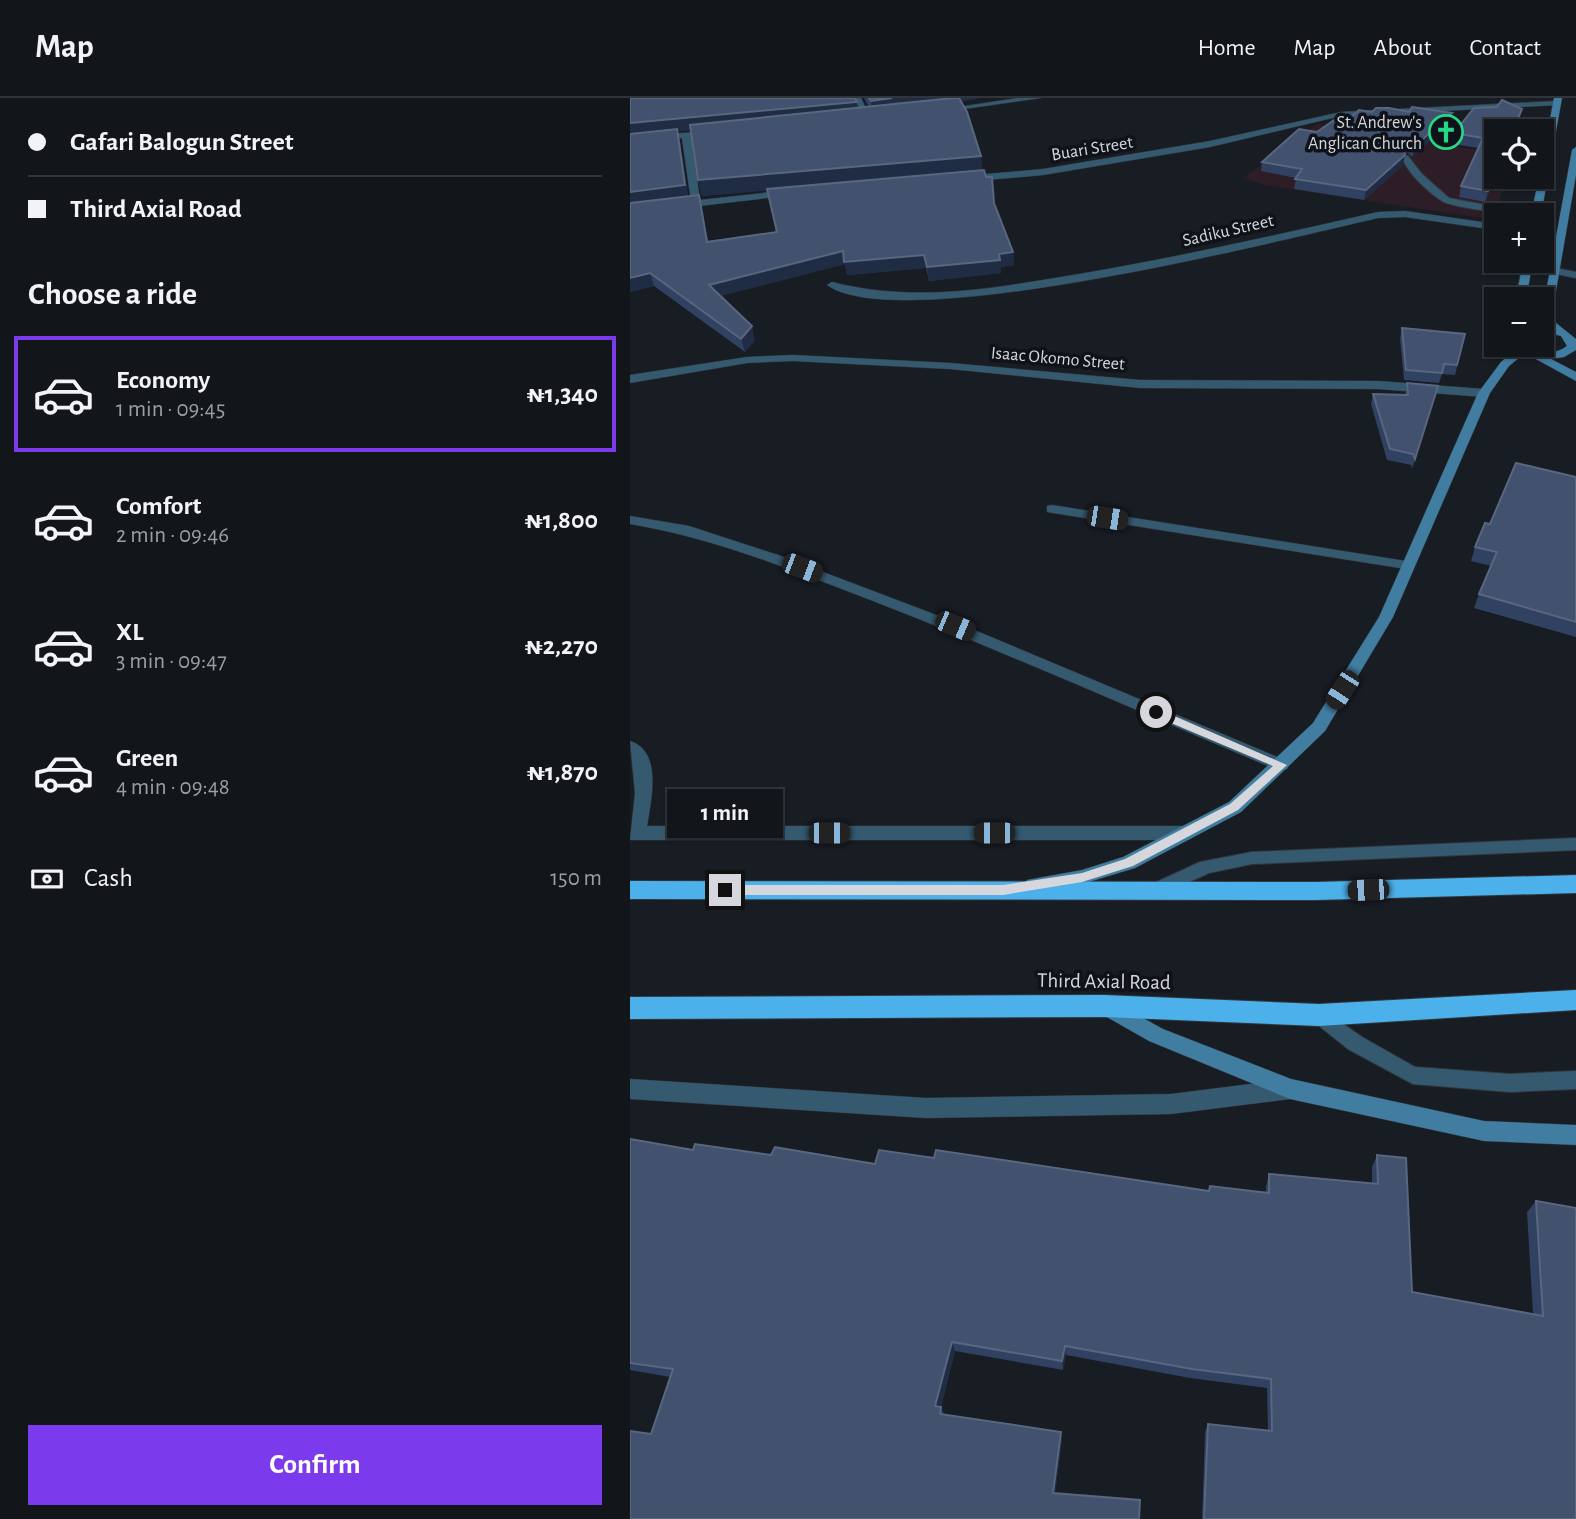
<!DOCTYPE html>
<html lang="en">
<head>
<meta charset="utf-8">
<style>
  body { margin:0; font-family:"Alegreya Sans",sans-serif; background:#1f2227; color:#f1f3f6; height:100vh; display:flex; flex-direction:column; font-size:26px; white-space:nowrap }
  * { box-sizing:border-box; margin:0 }
  p { font-size:23px; color:#9c9fa2 }
  .icon { flex:none; width:38px; height:38px; fill:none; stroke:currentColor; stroke-width:2; stroke-linecap:round; stroke-linejoin:round }
  .map { position:relative; flex:1; overflow:hidden }
  .side { display:flex; flex-direction:column; background:#12151a; width:630px }
  .side>* { flex:none }
  .hud { display:grid; align-content:center; height:154px; padding:0 28px; background:#12151a }
  .tools { position:absolute; left:854px; top:21px; display:grid; gap:14px }
  .tools a { display:grid; place-items:center; width:70px; height:70px; border-radius:0px; background:#12151a; box-shadow:0 2px 5px #0004,0 0 0 2px #313439; font-size:35px }
  .end { position:absolute; width:32px; height:32px; margin:-16px; border:9px solid #d5d7dc; background:#111; box-shadow:0 0 0 4px #111 }
  .from { border-radius:50% }
  .bubble { position:absolute; height:49px; border-radius:0px; background:#12151a; box-shadow:0 2px 5px #0004,0 0 0 2px #313439; font-size:23px; font-weight:700; line-height:49px; text-align:center }
  .car { position:absolute; width:21px; height:42px; margin:-21px -10px; border-radius:9px; box-shadow:0 0 5px 2px #0007; background:linear-gradient(#222 24%,#8ab4d8 0 40%,#222 0 76%,#8ab4d8 0 86%,#222 0) }
  .hud b { display:flex; align-items:center; gap:24px; height:66px; font-size:26px }
  .hud b+b { border-top:2px solid #313439 }
  .hud i { width:18px; height:18px; background:#f1f3f6 }
  ul { padding:0; list-style:none }
  li { display:flex; align-items:center; gap:21px; height:116px; margin:0 14px 10px; padding:0 14px; border:4px solid transparent; border-radius:0px }
  li div { flex:1 }
  li b { display:block; font-size:26px }
  li em { font-style:normal; font-weight:700 }
  li.selected { border-color:#7c3aed }
  li>.icon { width:63px; height:63px; stroke-width:1.5 }
  h2 { padding:0 28px; font-size:32px; line-height:84px }
  .pay { display:flex; align-items:center; gap:18px; height:77px; padding:0 28px; font-size:26px }
  .pay p { margin-inline-start:auto }
  .action { display:flex; gap:14px; margin-top:auto; padding:14px 28px }
  .action a { flex:1; height:80px; border-radius:0px; background:#7c3aed; color:#fff; font-size:28px; font-weight:700; line-height:80px; text-align:center }
  header { display:flex; align-items:center; gap:42px; box-sizing:border-box; height:98px; padding:0 35px; background:#12151a; border-bottom:2px solid #313439 }
  header strong { font-size:33px }
  nav { display:flex; gap:38px; margin-inline-start:auto; font-size:24px }
  main { display:flex; flex:1; min-height:0 }
  .map>svg:first-child { display:block }
  .education { fill:#2d1d26 }
  .lines { fill:none; stroke-linecap:round; stroke-linejoin:round }
  .lane-casing { stroke:#32363d; stroke-width:2 }
  .street-casing { stroke:#32363d; stroke-width:1 }
  .secondary-casing { stroke:#32363d; stroke-width:1 }
  .highway-casing { stroke:#32363d; stroke-width:2 }
  .lane { fill:#355a70; fill-rule:evenodd }
  .street { fill:#355a70; fill-rule:evenodd }
  .secondary { fill:#407da1; fill-rule:evenodd }
  .highway { fill:#4cb1ea; fill-rule:evenodd }
  .wall { fill:#304161; fill-rule:evenodd }
  .shaded-wall { fill:#1f2c43 }
  .building { fill:#42516e; stroke:#596680; stroke-width:2 }
  .route { fill:#d5d7dc }
  .labels { text-anchor:middle; stroke-width:7; stroke-linejoin:round; paint-order:stroke }
  .far-poi-label { font-size:18px; fill:#d5d7dc; stroke:#0f1319; text-anchor:end }
  .far-street-label { font-size:18px; fill:#d5d7dc; stroke:#0f1319 }
  .street-label { font-size:21px; fill:#d5d7dc; stroke:#0f1319 }
</style>
</head>
<body>
<header>
<strong>Map</strong>
<nav><a>Home</a><a>Map</a><a>About</a><a>Contact</a></nav>
</header>
<main>
<section class="side">
<div class="hud">
<b><i class="from"></i>Gafari Balogun Street</b>
<b><i></i>Third Axial Road</b>
</div>
<h2>Choose a ride</h2>
<ul>
<li class="selected"><svg class="icon" aria-label="car" viewBox="0 0 24 24"><path d="M5 17H2v-5l4-1 3-4h7l3 4 3 1v5h-3M9 17h6M6 11h13"/><circle cx="7" cy="17" r="2"/><circle cx="17" cy="17" r="2"/></svg><div><b>Economy</b><p>1 min · 09:45</p></div><em>₦1,340</em></li>
<li><svg class="icon" aria-label="car" viewBox="0 0 24 24"><path d="M5 17H2v-5l4-1 3-4h7l3 4 3 1v5h-3M9 17h6M6 11h13"/><circle cx="7" cy="17" r="2"/><circle cx="17" cy="17" r="2"/></svg><div><b>Comfort</b><p>2 min · 09:46</p></div><em>₦1,800</em></li>
<li><svg class="icon" aria-label="car" viewBox="0 0 24 24"><path d="M5 17H2v-5l4-1 3-4h7l3 4 3 1v5h-3M9 17h6M6 11h13"/><circle cx="7" cy="17" r="2"/><circle cx="17" cy="17" r="2"/></svg><div><b>XL</b><p>3 min · 09:47</p></div><em>₦2,270</em></li>
<li><svg class="icon" aria-label="car" viewBox="0 0 24 24"><path d="M5 17H2v-5l4-1 3-4h7l3 4 3 1v5h-3M9 17h6M6 11h13"/><circle cx="7" cy="17" r="2"/><circle cx="17" cy="17" r="2"/></svg><div><b>Green</b><p>4 min · 09:48</p></div><em>₦1,870</em></li>
</ul>
<div class="pay"><svg class="icon" aria-label="cash" viewBox="0 0 24 24"><path d="M3 7h18v10H3z"/><circle cx="12" cy="12" r="2"/></svg>Cash<p>150 m</p></div>
<div class="action"><a>Confirm</a></div>
</section>
<div class="map">
<svg width="946" height="1421" viewBox="0 0 946 1421">
  <rect width="100%" height="100%" fill="#181c23"/>
  <polygon class="education" points="687,26 866,55 866,79 876,79 864,122 635,87 613,80"/>
  <g class="lines">
    <g class="lane-casing">
      <g id="lane">
        <path d="M772 58H778L792 76 819 100 910 117C894 118 825 111 812 103 798 94 775 73 772 58Z"/>
        <polygon points="925,170 946,174 946,180 922,175 922,171"/>
        <polygon points="946,740 946,752 622,766 579,775 524,800 518,798 516,793 518,788 570,764 622,754"/>
        <polygon points="689,909 732,939 785,969 880,976 946,973 946,991 880,994 783,986 718,951 683,923 680,917 683,911"/>
      </g>
    </g>
    <g class="street-casing">
      <g id="street">
        <polygon points="223,0 231,0 241,21 235,21"/>
        <polygon points="388,0 411,0 313,14 309,12"/>
        <polygon points="927,3 930,7 711,18 580,49 413,77 334,84 329,81 334,78 413,71 580,43 711,14"/>
        <polygon points="86,32 86,36 61,39 70,102 160,92 163,93 163,97 0,116 0,110 61,103 52,40 0,46 0,40"/>
        <path d="M775 113 866 126V132L775 119 748 120C651 142 270 239 197 187L202 184C288 206 370 189 455 175 554 158 651 136 748 114Z"/>
        <polygon points="163,257 320,265 510,282 748,283 854,291 860,295 854,299 748,291 510,290 320,271 163,263 117,265 0,285 0,277 117,259"/>
        <polygon points="422,407 776,463 783,467 776,471 417,414 417,408"/>
        <path d="M0 418 59 428 151 458 330 526 657 663 659 667 657 671H645C510 614 375 554 238 501 159 471 84 440 0 426Z"/>
        <path d="M0 643C33 653 21 703 17 728H556L562 730 565 735 562 740 556 742H0L5 695Z"/>
        <polygon points="0,981 296,1000 541,996 660,981 668,984 671,991 668,998 660,1001 541,1016 296,1020 0,1001"/>
      </g>
    </g>
    <g class="secondary-casing">
      <g id="secondary">
        <polygon points="924,0 932,0 911,117 901,117 909,79 912,79 912,63"/>
        <path d="M946 49V77L923 210 926 225 946 241V252L934 259 921 261 946 274V283L895 255 879 268 860 295 763 519 695 633 611 714 505 770 452 786 404 794 397 792 395 787 397 782 452 772 493 759 599 704 683 625 749 519 848 295 871 264 886 251 882 247C901 247 919 262 937 248L931 238 912 233V227H916L913 210 942 52Z"/>
        <polygon points="893,163 903,163 896,201 886,201"/>
        <polygon points="475,899 533,931 661,981 854,1023 946,1027 946,1047 854,1043 660,1001 519,943 468,914 465,908 468,902"/>
      </g>
    </g>
    <g class="highway-casing">
      <g id="highway">
        <polygon points="946,777 946,795 686,802 0,801 0,783 686,784"/>
        <polygon points="946,892 946,912 689,928 474,919 0,921 0,899 474,897 689,906"/>
      </g>
    </g>
    <use href="#lane" class="lane"/>
    <use href="#street" class="street"/>
    <use href="#secondary" class="secondary"/>
    <use href="#highway" class="highway"/>
  </g>
  <g class="wall">
    <path d="M0 0 227 4 228 10 239 9 234 0H346V1L331 3 351 58 352 73 364 106 384 167 371 169V175L299 183 296 170 217 177 215 166 90 198 125 242 115 254 24 188 0 194ZM61 32 68 82 72 98 138 92 146 134 78 143 69 97 58 98 50 43 47 33Z"/>
    <polygon points="742,14 779,14 822,15 820,25 782,59 778,55 774,56 773,67 734,102 664,91 666,80 631,73 632,64 687,34"/>
    <polygon points="890,21 885,33 866,33 866,77 855,104 829,99 831,88 849,50 822,46 824,35"/>
    <polygon points="772,230 835,236 825,277 812,276 809,285 774,282 770,240"/>
    <polygon points="777,285 805,298 782,371 781,367 757,362 741,306 743,296 775,297"/>
    <polygon points="946,379 946,539 844,510 849,496 861,468 841,463 845,449"/>
    <polygon points="0,1041 63,1052 245,1066 304,1060 579,1093 636,1094 636,1088 639,1076 742,1085 742,1069 747,1057 782,1194 903,1216 897,1114 906,1103 946,1421 572,1421 575,1334 578,1326 638,1333 637,1290 560,1280 436,1257 433,1272 325,1253 311,1309 314,1316 431,1334 432,1342 425,1395 509,1421 21,1336 40,1279 0,1272"/>
  </g>
  <g class="shaded-wall">
    <polygon points="262,0 346,0 346,1 242,14 241,3"/>
    <polygon points="227,4 229,16 47,33 50,43 58,100 0,107 0,25"/>
    <polygon points="892,11 885,33 883,33"/>
    <polygon points="822,15 820,25 782,59 784,49"/>
    <polygon points="780,46 778,55 770,56 772,47"/>
    <polygon points="775,57 773,67 734,102 736,92"/>
    <polygon points="351,58 352,74 72,98 68,82"/>
    <polygon points="866,73 866,77 855,104 858,93"/>
    <polygon points="69,97 72,109 80,157 77,144"/>
    <polygon points="213,153 294,157 296,170 217,177 215,166 82,200 79,187"/>
    <polygon points="383,154 384,167 371,169 371,175 299,183 297,169"/>
    <polygon points="20,175 24,188 0,194 0,180"/>
    <polygon points="122,228 125,242 115,254 111,241"/>
    <polygon points="322,1244 325,1253 309,1317 305,1308"/>
    <polygon points="435,1248 436,1257 433,1272 432,1263"/>
    <polygon points="431,1334 432,1342 424,1402 423,1395"/>
  </g>
  <g class="building">
    <polygon points="0,0 225,0 227,4 0,25"/>
    <polygon points="239,0 262,0 241,3"/>
    <polygon points="323,0 329,0 337,14 351,58 68,82 60,27"/>
    <polygon points="872,2 892,11 883,33 866,33 866,73 858,93 831,88 853,40 824,35 844,10 867,9"/>
    <polygon points="782,9 822,15 784,49 780,46 772,47 775,57 736,92 665,81 672,71 632,64 669,31 687,34 704,22 716,24 729,12 742,14 746,10 759,10 779,14"/>
    <polygon points="47,31 55,87 0,94 0,36"/>
    <polygon points="354,72 356,79 362,79 364,105 383,154 369,156 370,162 297,169 294,157 214,164 213,153 79,187 122,228 111,241 20,175 0,180 0,105 69,97 77,144 147,134 137,91"/>
    <polygon points="772,230 835,236 827,267 814,266 812,275 776,272"/>
    <polygon points="777,285 808,288 785,361 783,356 760,351 743,296 778,297"/>
    <polygon points="886,365 946,379 946,524 849,496 867,454 845,449 855,425 860,426"/>
    <polygon points="0,1041 63,1052 65,1046 141,1057 145,1049 245,1066 249,1052 304,1060 306,1052 579,1093 580,1088 639,1095 639,1076 748,1086 747,1057 776,1060 782,1194 913,1218 906,1103 946,1110 946,1421 574,1421 578,1326 642,1333 641,1281 562,1271 435,1248 432,1263 322,1244 305,1308 311,1309 310,1316 431,1334 423,1395 510,1402 509,1421 0,1421 0,1333 21,1336 43,1271 0,1265"/>
  </g>
  <polygon class="route" points="526,610 657,667 608,712 503,768 452,784 373,797 95,797 89,792 95,787 373,787 452,775 495,761 600,706 643,668 522,617 521,614"/>
  <defs>
    <g id="church-ring" transform="scale(1.75)"><circle r="9.5" fill="#0f1319" stroke="#23d886" stroke-width="1.5"/><path d="M-1.2-6h2.4v3.5h3.3v2.4h-3.3V6h-2.4V-.1h-3.3v-2.4h3.3Z" fill="#23d886"/></g>
  </defs>
  <g fill-rule="evenodd">
    <use href="#church-ring" x="816" y="34"/>
  </g>
  <g class="labels">
    <g class="far-poi-label">
      <text x="792" y="30">St. Andrew's<tspan x="792" dy="21">Anglican Church</tspan></text>
    </g>
    <g class="far-street-label">
      <text transform="translate(462 50) rotate(-9)" y="6">Buari Street</text>
      <text transform="translate(598 132) rotate(-13)" y="6">Sadiku Street</text>
      <text transform="translate(428 260) rotate(5)" y="6">Isaac Okomo Street</text>
    </g>
    <g class="street-label">
      <text transform="translate(474 883) rotate(1)" y="7">Third Axial Road</text>
    </g>
  </g>
</svg>
<div class="tools">
<a><svg class="icon" aria-label="locate" viewBox="0 0 24 24"><circle cx="12" cy="12" r="6"/><path d="M12 2v4M12 18v4M2 12h4M18 12h4"/></svg></a>
<a>+</a>
<a>−</a>
</div>
<i class="end from" style="left:526px;top:614px"></i>
<i class="end" style="left:95px;top:792px"></i>
<div class="bubble" style="left:37px;top:691px;width:116px">1 min</div>
<i class="car" style="left:477px;top:420px;rotate:99deg"></i>
<i class="car" style="left:172px;top:470px;rotate:111deg"></i>
<i class="car" style="left:325px;top:528px;rotate:113deg"></i>
<i class="car" style="left:712px;top:592px;rotate:213deg"></i>
<i class="car" style="left:199px;top:735px;rotate:90deg"></i>
<i class="car" style="left:364px;top:735px;rotate:270deg"></i>
<i class="car" style="left:738px;top:792px;rotate:268deg"></i>
</div>
</main>
</body>
</html>
